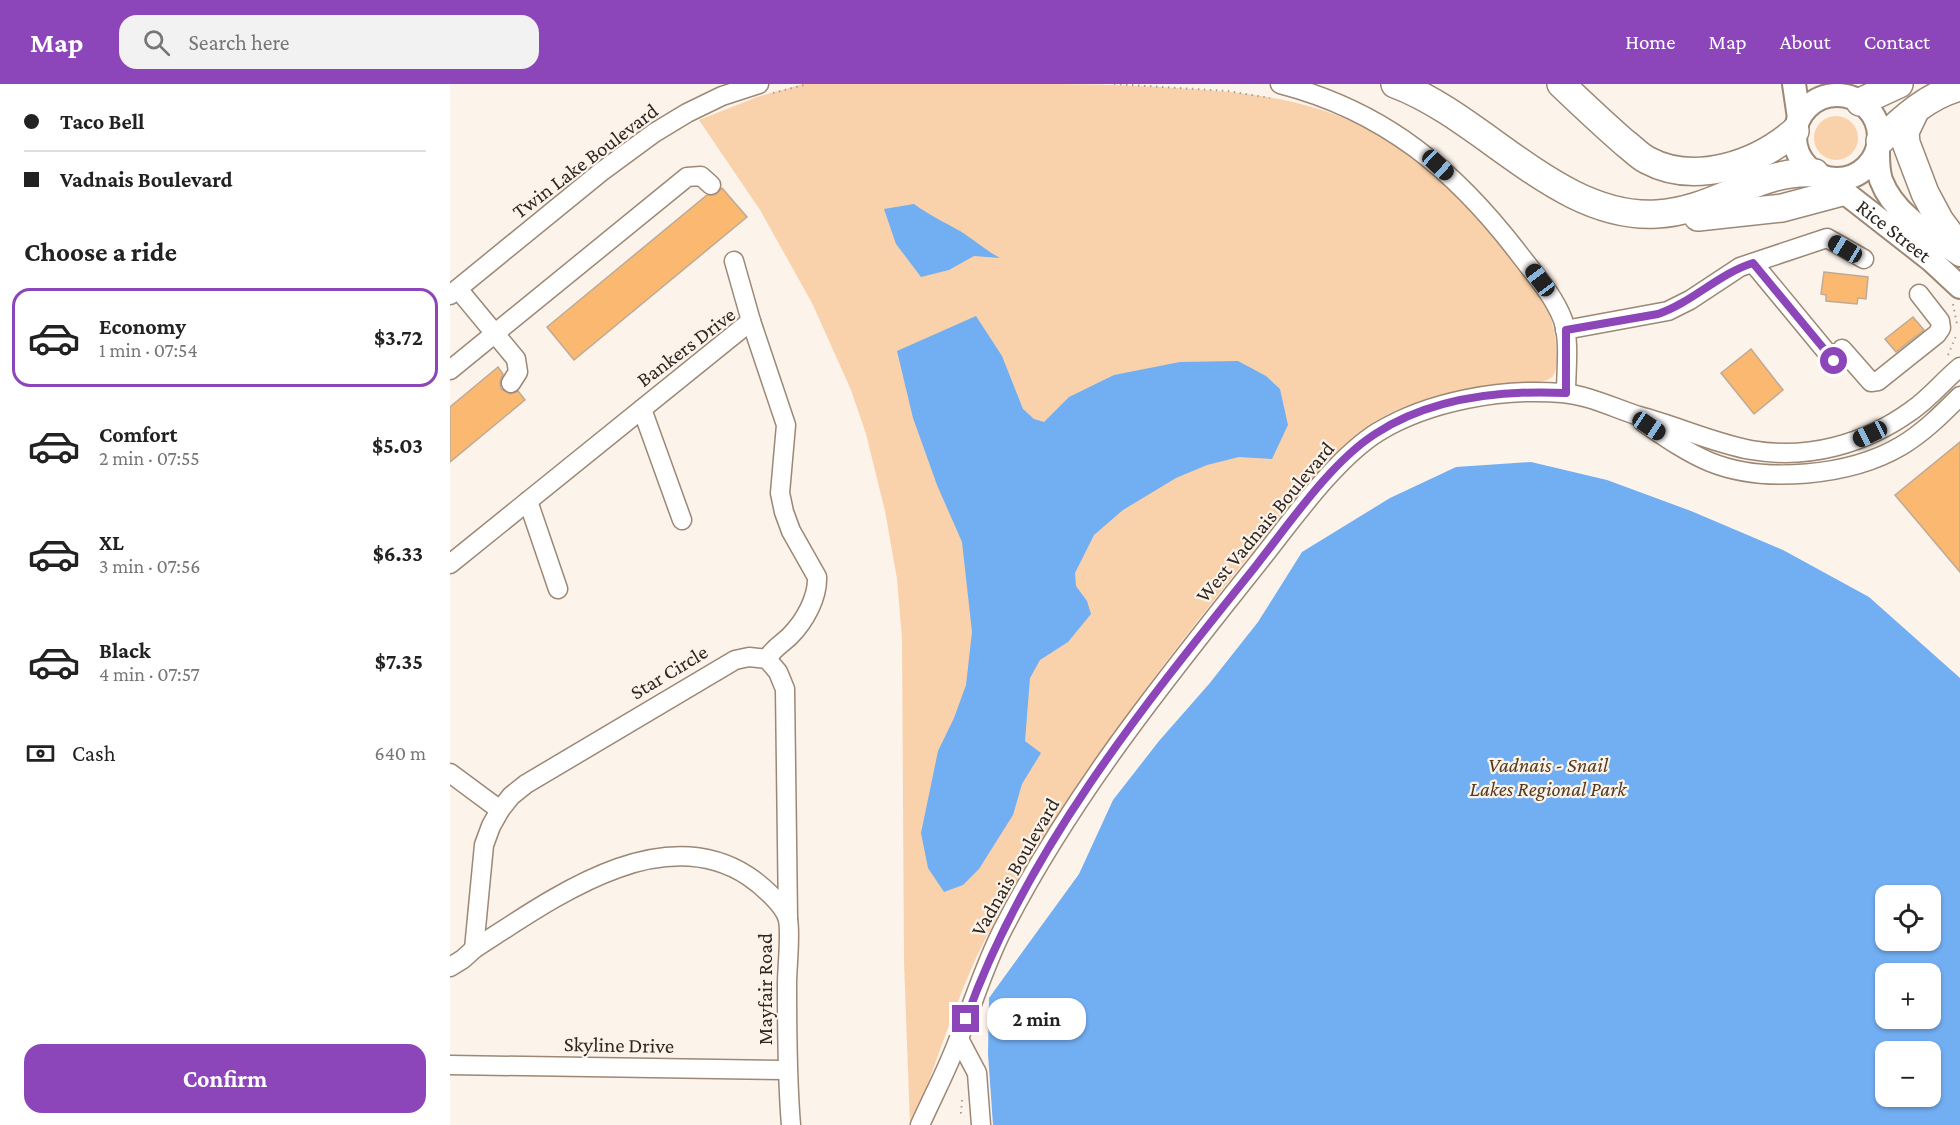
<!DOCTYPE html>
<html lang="en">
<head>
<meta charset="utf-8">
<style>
  body { margin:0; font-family:"Crimson Pro",serif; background:#f2f2f2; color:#222; height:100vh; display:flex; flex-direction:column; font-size:22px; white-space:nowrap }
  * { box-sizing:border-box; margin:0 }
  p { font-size:20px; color:#767676 }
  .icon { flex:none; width:33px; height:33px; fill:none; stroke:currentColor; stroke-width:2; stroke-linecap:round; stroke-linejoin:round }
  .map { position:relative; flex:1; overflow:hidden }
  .panel { display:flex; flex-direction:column; background:#fff; width:450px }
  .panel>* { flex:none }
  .top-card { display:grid; align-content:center; height:132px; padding:0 24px; background:#fff }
  .fabs { position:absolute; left:1425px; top:801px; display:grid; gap:12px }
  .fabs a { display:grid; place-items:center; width:66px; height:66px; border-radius:12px; background:#fff; box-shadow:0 2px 4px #0004; font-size:30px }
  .end { position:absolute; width:27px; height:27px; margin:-14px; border:8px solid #8d46b9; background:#fff; box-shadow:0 0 0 3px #fff }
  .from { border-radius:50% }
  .bubble { position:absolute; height:42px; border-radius:18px; background:#fff; box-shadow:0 2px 4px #0004; font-size:20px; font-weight:700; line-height:42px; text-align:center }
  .car { position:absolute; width:18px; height:36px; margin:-18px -9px; border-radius:8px; box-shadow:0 0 4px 2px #0007; background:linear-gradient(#222 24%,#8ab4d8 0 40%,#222 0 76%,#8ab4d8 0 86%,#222 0) }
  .top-card b { display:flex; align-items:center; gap:21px; height:57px; font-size:22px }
  .top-card b+b { border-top:2px solid #e0e0e0 }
  .top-card i { width:15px; height:15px; background:#222 }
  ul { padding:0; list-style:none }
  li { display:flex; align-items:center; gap:18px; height:99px; margin:0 12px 9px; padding:0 12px; border:3px solid transparent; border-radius:18px }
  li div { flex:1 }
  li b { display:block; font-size:22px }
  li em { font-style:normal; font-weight:700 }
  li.selected { border-color:#8d46b9 }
  li>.icon { width:54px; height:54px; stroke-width:1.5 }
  h2 { padding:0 24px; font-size:27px; line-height:72px }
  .pay { display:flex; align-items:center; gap:15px; height:66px; padding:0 24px; font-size:22px }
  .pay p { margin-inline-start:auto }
  .action { display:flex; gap:12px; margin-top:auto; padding:12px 24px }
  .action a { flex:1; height:69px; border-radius:18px; background:#8d46b9; color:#fff; font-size:24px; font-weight:700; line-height:69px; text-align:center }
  header { display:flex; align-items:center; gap:36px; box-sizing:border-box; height:84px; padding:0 30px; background:#8d46b9; color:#fff }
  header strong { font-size:28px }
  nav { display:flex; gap:33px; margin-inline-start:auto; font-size:21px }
  .search { width:420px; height:54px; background:#f2f2f2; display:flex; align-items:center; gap:15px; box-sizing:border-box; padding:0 21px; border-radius:18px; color:#767676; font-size:22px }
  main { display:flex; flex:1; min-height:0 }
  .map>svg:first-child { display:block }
  .green { fill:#f9d2ab }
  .water { fill:#72aef2; fill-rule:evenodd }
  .building { fill:#fab871; stroke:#bfaa96; stroke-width:1.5 }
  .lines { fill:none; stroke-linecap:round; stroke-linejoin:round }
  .minor-casing { stroke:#9c8875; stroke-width:21 }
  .major-casing { stroke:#9c8875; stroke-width:26 }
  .highway-casing { stroke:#9c8875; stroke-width:30 }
  .path { stroke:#a79e96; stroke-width:2; stroke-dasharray:1.5 4.5; stroke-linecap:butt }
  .minor { stroke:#fff; stroke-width:18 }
  .major { stroke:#fff; stroke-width:22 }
  .highway { stroke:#fff; stroke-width:27 }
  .route { stroke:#8d46b9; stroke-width:8 }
  .labels { text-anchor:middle; stroke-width:4.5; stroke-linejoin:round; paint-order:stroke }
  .street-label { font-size:21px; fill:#2f271f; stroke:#fcf3eb }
  .park-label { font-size:21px; font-style:italic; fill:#573b1e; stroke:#fcf3eb }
</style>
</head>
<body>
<header>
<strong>Map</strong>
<div class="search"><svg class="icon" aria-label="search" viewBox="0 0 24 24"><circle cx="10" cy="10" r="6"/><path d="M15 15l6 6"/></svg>Search here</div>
<nav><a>Home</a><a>Map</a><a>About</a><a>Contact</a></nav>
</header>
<main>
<section class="panel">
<div class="top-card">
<b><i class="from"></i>Taco Bell</b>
<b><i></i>Vadnais Boulevard</b>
</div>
<h2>Choose a ride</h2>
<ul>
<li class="selected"><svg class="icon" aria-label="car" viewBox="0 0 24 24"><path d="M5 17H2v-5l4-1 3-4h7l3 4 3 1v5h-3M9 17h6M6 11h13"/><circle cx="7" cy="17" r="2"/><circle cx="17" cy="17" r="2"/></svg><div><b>Economy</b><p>1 min · 07:54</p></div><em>$3.72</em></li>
<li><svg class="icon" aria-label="car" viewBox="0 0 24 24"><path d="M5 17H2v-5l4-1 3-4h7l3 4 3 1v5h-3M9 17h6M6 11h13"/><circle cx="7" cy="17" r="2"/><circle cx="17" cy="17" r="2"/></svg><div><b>Comfort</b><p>2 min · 07:55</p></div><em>$5.03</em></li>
<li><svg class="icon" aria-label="car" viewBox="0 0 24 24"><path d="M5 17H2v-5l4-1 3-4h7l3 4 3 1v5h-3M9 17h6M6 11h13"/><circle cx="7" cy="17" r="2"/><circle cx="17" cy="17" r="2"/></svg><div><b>XL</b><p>3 min · 07:56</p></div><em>$6.33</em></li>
<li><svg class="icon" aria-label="car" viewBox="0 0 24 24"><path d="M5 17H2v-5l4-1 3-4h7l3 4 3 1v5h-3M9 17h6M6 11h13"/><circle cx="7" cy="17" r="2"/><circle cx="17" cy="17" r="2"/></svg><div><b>Black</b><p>4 min · 07:57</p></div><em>$7.35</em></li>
</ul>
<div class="pay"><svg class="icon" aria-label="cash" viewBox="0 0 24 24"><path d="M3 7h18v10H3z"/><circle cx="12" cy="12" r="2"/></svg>Cash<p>640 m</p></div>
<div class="action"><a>Confirm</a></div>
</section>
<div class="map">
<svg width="1510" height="1041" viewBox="0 0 1510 1041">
  <rect width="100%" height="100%" fill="#fcf3eb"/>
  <g class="green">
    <path d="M353 0C430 0 507 0 584 0 637 0 689 1 742 5 802 9 863 16 917 45 989 83 1039 146 1088 210 1093 218 1098 226 1101 235 1105 247 1112 286 1101 294 1090 301 1063 299 1051 301 992 307 934 321 891 364 846 409 808 461 768 511 707 588 649 666 596 749 572 789 547 830 527 872 502 927 484 985 463 1041H460L454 877 452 555 447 495 435 427 416 350 401 306 362 219 310 126 249 36 307 13Z"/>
    <circle cx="1386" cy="54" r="22"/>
  </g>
  <g class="water">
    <path d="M464 120C479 131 494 138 510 147 523 155 535 166 550 174L524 172 499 186 471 193 446 160 434 125Z"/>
    <polygon points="526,232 552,272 573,325 584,335 594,338 619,313 664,291 730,278 788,277 816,292 830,305 838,341 822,375 789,373 757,381 726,394 673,426 644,451 625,489 626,502 637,517 641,530 618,558 590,576 580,594 575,657 591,669 572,700 563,731 529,785 513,801 494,808 478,784 471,749 488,667 504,634 516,601 522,548 512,458 487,401 463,334 447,267"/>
    <path d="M1081 378 1157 396 1241 427 1333 466 1419 513 1510 594V1041H543L538 970 539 914 629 790 663 716 709 657 759 600 808 538 852 468 940 414 1006 383ZM1436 812H1480V856H1436ZM1436 890H1480V934H1436ZM1436 968H1480V1012H1436Z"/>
  </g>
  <g class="building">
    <polygon points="272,104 297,133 124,276 97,243 257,111 265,111"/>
    <polygon points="1374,188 1418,193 1416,215 1408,214 1407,220 1376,217 1376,211 1371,210"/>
    <polygon points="1463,233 1474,246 1446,268 1435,255"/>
    <polygon points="1301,265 1333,306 1304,330 1271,289"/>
    <polygon points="48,283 53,290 50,298 51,305 60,310 68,307 75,316 0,378 0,323"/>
    <polygon points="1510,358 1510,488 1445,411"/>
  </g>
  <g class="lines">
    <g class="minor-casing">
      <g id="minor">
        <path d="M830 0C935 27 1006 87 1070 171 1086 192 1104 212 1113 236 1120 258 1116 286 1116 309"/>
        <path d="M284 177 301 237 336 341 330 409 334 428 341 447 367 493C368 513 355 537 340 552 332 560 323 564 317 575"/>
        <polyline points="1303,179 1384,277"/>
        <polyline points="8,205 66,275 68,288 61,299"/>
        <polyline points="0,211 151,88 204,49 237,29 272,12 309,0"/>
        <polyline points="1115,246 1218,227 1240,216 1290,183 1377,154 1414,175"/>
        <polyline points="1392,265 1421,298 1428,297 1487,250 1491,244 1490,237 1469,210"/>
        <polyline points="0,286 237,93 251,92 261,101"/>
        <polyline points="192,325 232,436"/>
        <path d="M1193 338C1215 353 1236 368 1260 378 1314 400 1400 392 1451 362 1473 349 1491 331 1510 312"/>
        <polyline points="78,417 108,505"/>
        <polyline points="0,480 301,237"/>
        <polyline points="0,689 50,726"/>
        <polyline points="24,865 34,761 41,742 50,726 61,712 76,700 285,576 299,573 317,575 328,588 335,605 338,835"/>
        <path d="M0 883 13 875 24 865C99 817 209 734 298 792 310 800 335 821 338 836 341 850 337 883 337 900 337 947 337 994 341 1041"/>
        <polyline points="509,955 527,989 531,1041"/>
        <polyline points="0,981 337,986"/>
        <path d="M470 1041C483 1012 498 984 509 954 524 917 535 880 553 845 620 714 713 598 804 484 838 442 883 376 928 348 979 317 1052 304 1112 309 1138 311 1164 324 1189 332 1227 342 1263 359 1301 366 1358 376 1415 360 1461 327 1480 314 1493 297 1510 283"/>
      </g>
    </g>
    <g class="major-casing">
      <g id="major">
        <polyline points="1344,0 1349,34"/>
        <circle cx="1387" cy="53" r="42"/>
        <path d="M1428 68C1428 77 1428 87 1431 96 1444 131 1481 151 1510 171"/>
        <path id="s1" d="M1380 97 1481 176 1510 203"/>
      </g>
    </g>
    <g class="highway-casing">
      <g id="highway">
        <path d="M945 0C1034 33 1109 136 1207 130 1265 127 1308 85 1365 89"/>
        <path d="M1111 0C1132 20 1153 40 1175 59 1182 64 1189 72 1197 76 1245 102 1307 80 1345 47"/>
        <polyline points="1410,18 1449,0"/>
        <polyline points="1465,27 1455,48 1456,59 1475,109 1490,137 1510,164"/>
        <path d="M1430 57C1453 34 1479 11 1510 3"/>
        <polyline points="1248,133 1332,124 1392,108"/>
      </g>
    </g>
    <g class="path">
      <polyline points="664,0 778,7 820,14"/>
      <polyline points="323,9 358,0"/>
      <polyline points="1503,220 1507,240"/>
      <polyline points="1498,271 1506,252"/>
      <polyline points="512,1016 511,1029 514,1033"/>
    </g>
    <use href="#minor" class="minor"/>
    <use href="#major" class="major"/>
    <use href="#highway" class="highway"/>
  </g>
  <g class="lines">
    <path class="route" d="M516 935C576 766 694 621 805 483 839 440 880 379 925 350 980 314 1052 306 1116 309V246L1208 230C1243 218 1268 190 1303 179L1384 277"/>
  </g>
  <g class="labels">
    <g class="street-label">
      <text transform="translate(135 77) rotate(-37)" y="7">Twin Lake Boulevard</text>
      <text dy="7" stroke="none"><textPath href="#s1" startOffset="81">Rice Street</textPath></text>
      <text transform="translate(236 263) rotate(-37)" y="7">Bankers Drive</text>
      <text transform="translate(815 438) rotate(-50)" y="7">West Vadnais Boulevard</text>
      <text transform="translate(219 588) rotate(-31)" y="7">Star Circle</text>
      <text transform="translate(565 783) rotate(-60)" y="7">Vadnais Boulevard</text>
      <text transform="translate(315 905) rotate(-90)" y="7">Mayfair Road</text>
      <text transform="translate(169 961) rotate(1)" y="7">Skyline Drive</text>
    </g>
    <g class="park-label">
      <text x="1098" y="688">Vadnais - Snail<tspan x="1098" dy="24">Lakes Regional Park</tspan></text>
    </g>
  </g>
</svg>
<div class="fabs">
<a><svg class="icon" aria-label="locate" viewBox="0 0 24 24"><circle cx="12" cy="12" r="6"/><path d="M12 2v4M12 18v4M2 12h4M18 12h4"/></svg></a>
<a>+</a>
<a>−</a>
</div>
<i class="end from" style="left:1384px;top:277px"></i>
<i class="end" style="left:516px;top:935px"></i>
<div class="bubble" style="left:537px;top:914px;width:99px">2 min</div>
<i class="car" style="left:988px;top:81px;rotate:133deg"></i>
<i class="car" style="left:1395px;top:165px;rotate:301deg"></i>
<i class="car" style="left:1090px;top:196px;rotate:323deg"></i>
<i class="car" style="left:1199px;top:342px;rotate:124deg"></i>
<i class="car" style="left:1420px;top:350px;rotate:244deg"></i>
</div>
</main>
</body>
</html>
